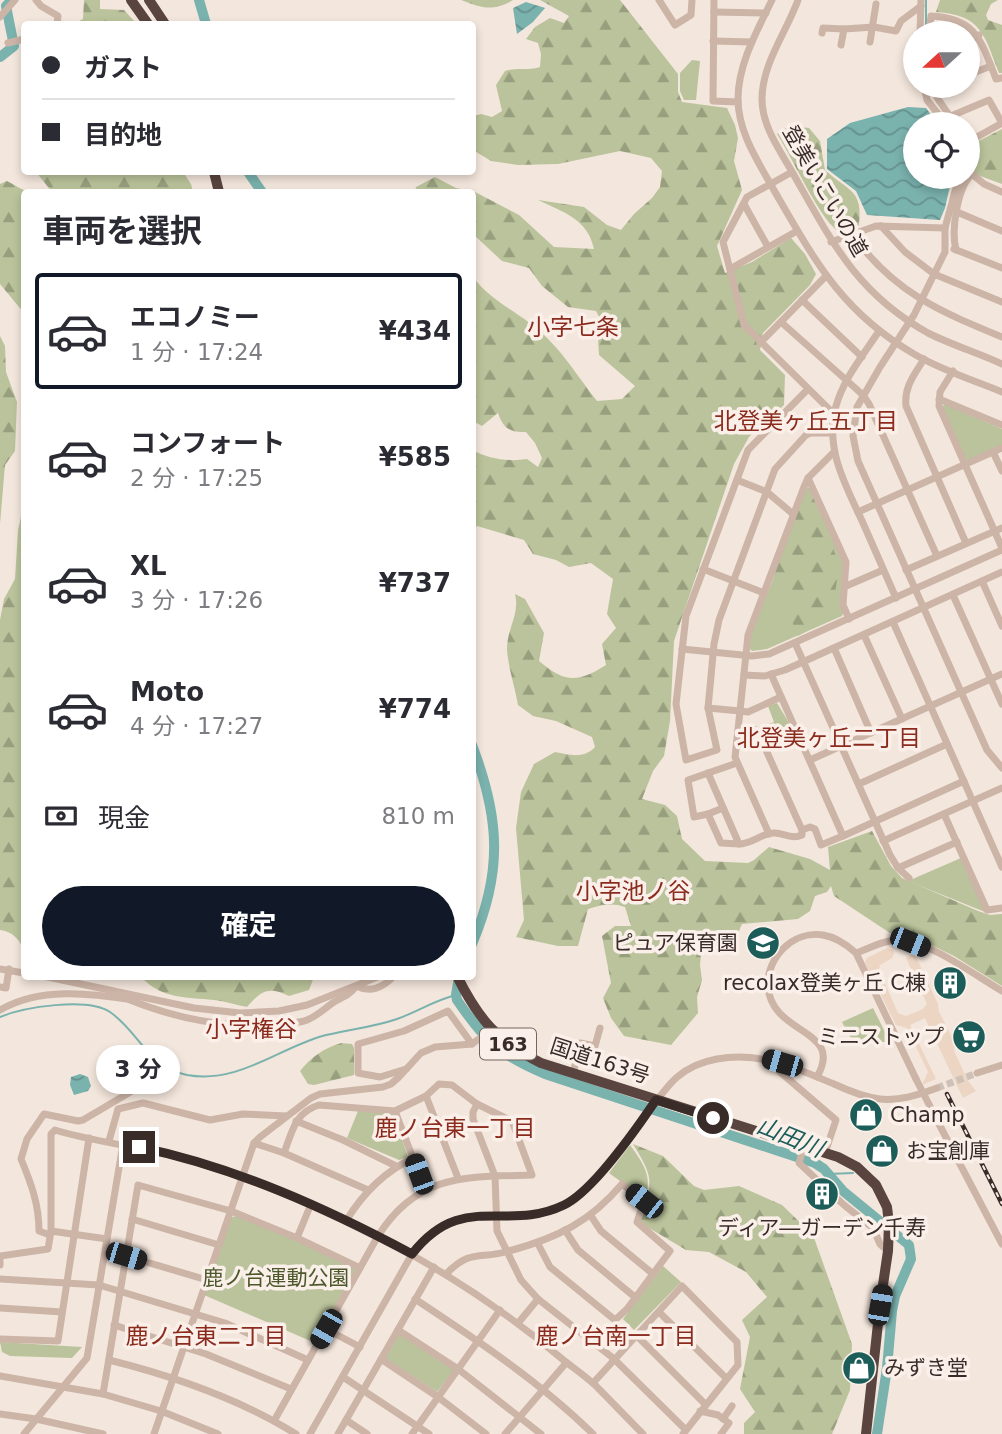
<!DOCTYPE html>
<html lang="ja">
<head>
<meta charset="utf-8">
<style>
  body { margin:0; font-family:"DejaVu Sans","Noto Sans JP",sans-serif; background:#f7f7f7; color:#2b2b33; height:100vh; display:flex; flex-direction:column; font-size:26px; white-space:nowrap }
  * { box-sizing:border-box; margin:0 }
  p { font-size:23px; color:#7c7c81 }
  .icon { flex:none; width:38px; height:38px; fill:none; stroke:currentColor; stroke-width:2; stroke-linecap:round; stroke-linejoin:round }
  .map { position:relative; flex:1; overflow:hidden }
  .sheet { position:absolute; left:21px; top:189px; width:455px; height:791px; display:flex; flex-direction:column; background:#fff; border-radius:7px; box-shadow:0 4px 10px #0003 }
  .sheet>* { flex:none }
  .banner { position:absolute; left:21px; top:21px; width:455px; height:154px; border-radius:7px; box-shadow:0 4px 10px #0003; display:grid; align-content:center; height:154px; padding:0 21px; background:#fff }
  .needle { width:46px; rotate:249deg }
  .fabs { position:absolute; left:903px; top:21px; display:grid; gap:14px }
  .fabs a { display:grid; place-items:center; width:77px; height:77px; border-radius:50%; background:#fff; box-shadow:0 4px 10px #0003; font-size:35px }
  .end { position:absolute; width:32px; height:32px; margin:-16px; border:9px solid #382b28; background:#fff; box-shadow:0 0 0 4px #fff }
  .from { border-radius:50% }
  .bubble { position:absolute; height:49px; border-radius:24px; background:#fff; box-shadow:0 4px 10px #0003; font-size:23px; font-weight:700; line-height:49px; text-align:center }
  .car { position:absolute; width:21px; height:42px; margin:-21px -10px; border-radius:9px; box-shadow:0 0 5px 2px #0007; background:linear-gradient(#222 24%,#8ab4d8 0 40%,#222 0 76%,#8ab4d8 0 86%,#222 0) }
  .banner b { display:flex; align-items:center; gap:24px; height:66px; font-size:26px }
  .banner b+b { border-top:2px solid #e1e1e2 }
  .banner i { width:18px; height:18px; background:#2b2b33 }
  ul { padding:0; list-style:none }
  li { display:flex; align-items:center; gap:21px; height:116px; margin:0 14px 10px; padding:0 7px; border:4px solid transparent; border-radius:7px }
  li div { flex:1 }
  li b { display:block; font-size:26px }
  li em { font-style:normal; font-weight:700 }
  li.on { border-color:#111827 }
  li>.icon { width:63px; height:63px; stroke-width:1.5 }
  h2 { padding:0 21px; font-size:32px; line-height:84px }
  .pay { display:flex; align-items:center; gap:18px; height:77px; padding:0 21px; font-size:26px }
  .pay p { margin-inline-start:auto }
  .button { display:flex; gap:14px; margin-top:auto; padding:14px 21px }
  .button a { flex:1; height:80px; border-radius:42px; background:#111827; color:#fff; font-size:28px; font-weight:700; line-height:80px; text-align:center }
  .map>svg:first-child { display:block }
  .green { fill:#bac39b }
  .forest { fill:url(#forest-firs) }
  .plaza { fill:#ecd5c2 }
  .water { fill:url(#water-waves) }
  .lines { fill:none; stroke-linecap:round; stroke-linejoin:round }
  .stream { stroke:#7ab2ae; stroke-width:2 }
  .river { stroke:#7ab2ae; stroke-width:10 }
  .minor-tunnel { stroke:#cec1b8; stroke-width:7; stroke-dasharray:7 3.5; stroke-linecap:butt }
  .minor { stroke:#ccb4a7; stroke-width:7 }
  .highway { stroke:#59443f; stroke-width:10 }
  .rail-casing { stroke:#382b28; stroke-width:4.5 }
  .rail { stroke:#faf0e9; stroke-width:2; stroke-dasharray:5; stroke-linecap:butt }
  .minor-bridge { stroke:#ccb4a7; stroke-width:7 }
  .route { stroke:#382b28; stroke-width:9 }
  .labels { text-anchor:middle; stroke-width:7; stroke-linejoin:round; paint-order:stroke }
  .shield { fill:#faf0e9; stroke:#726662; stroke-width:2 }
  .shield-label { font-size:19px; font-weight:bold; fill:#382b28 }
  .street-label { font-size:21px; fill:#382b28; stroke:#faf0e9 }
  .poi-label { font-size:21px; fill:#382b28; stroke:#faf0e9; text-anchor:end }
  .park-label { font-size:21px; fill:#4c582b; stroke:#faf0e9 }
  .neighbourhood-label { font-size:23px; fill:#8b2b1e; stroke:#faf0e9 }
  .water-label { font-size:23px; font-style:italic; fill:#1c5c59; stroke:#faf0e9 }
</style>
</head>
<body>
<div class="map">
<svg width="1002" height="1434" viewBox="0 0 1002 1434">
  <defs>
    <pattern id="forest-firs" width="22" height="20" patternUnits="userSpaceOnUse" patternTransform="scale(1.75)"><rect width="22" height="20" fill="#bac39b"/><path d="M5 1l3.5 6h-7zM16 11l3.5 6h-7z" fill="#989f7e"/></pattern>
    <pattern id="water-waves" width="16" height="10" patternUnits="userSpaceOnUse" patternTransform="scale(1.75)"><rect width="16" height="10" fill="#7ab2ae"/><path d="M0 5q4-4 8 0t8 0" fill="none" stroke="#65918e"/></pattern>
  </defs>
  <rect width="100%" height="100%" fill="#f3e6dc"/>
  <g class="green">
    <polygon points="692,60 700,61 696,100 684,100 680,91 680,73"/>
    <polygon points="945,404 1002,429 1002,446 968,460 965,459 942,407"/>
    <polygon points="810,488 843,560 843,613 842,616 767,649 752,651 749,648 750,636"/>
    <polygon points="777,703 794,731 793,735 766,742 759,728 774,722 768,706"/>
    <polygon points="961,858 985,912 908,881"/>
    <polygon points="873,1008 890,1042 853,1042 842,1022"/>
    <polygon points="358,1111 393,1112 408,1157 399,1160 347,1138"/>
    <path d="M630 1145C643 1163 653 1177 645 1199L609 1173Z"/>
    <polygon points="236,1216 296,1239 354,1267 355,1271 315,1343 204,1295 230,1218"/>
    <polygon points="663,1266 681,1282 634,1330 623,1319"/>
    <polygon points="399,1332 455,1369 437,1392 385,1358"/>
    <polygon points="0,1342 82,1347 72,1358 10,1356 2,1352"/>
  </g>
  <g class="forest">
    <polygon points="84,0 100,0 100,9 124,10 135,22 134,24 73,24 83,19"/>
    <path d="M461 0H513C492 12 482 8 461 0Z"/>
    <path d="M540 0H620L678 74V92L682 102 727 108 735 125 738 138 734 161 742 190 717 246 725 273 752 262 791 238 805 254 816 274 810 285 763 333 760 350 785 375 784 405 749 437 734 464 674 641 670 721 664 756 653 771 642 799 665 805 677 816 682 839 705 861 748 863 754 860 769 847 810 859 830 870 828 847 872 831 891 866 902 878 978 911 990 915 1002 914V986L954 956 919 939 902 933H890L834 896 831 886 827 892 815 896 810 911 798 919 742 924 736 938 726 944 709 935 702 942 700 965 702 980 697 997 698 1013 671 1045 624 1036 611 1018 603 998 611 983 602 936 615 926H631L625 907C612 902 601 905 588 909L578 946H558L516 937 524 920 516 828 521 792 534 764 555 752C569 755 584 759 595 747L592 737 556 721 533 716 518 705C515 687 508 667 507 649 507 628 520 615 515 594L525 599 544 633 539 661C565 683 577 683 606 665L602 644 616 628 607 614 613 579 591 563 569 567 556 560 533 554 524 540 477 526 473 530V450C488 459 509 462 527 459L538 467 542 458 535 443 526 432C510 433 503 428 498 413L482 426 473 421V277C494 305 526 315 549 340 567 358 581 381 597 401L622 399 635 386 599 355 598 338 605 328 596 311 568 307 542 286 529 268 502 261 473 234 472 192H415L416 187 435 177 456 188 475 192 519 215 554 247 594 249C588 219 563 212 538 200L584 207 607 225 621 230 634 214 652 198 660 187 662 171 651 158 620 151 558 164 518 165 491 161 473 150V116L481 114 492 117 502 111 496 85 505 71C517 67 528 71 540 67L541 54 538 43 526 39 535 27 550 18 564 23 569 16Z"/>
    <path d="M940 0H998L991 4 986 15 988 20 1002 25V73H999C984 35 982 15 936 12Z"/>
    <path d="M789 126 809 128 820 141 825 170C849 192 863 189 859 225 854 229 846 235 839 231 822 224 790 153 777 134Z"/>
    <polygon points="1002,129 1002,184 972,173 969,146"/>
    <polygon points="36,172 183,172 191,184 193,192 52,192"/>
    <polygon points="7,181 27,192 24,192 24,313 0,284 0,184"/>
    <polygon points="0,336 5,346 6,372 17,402 15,451 5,465 0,524"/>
    <polygon points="806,488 810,488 839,564 832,617 798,636 773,575"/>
    <path d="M24 504V952C21 940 12 931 0 930V620L4 599 15 579 18 530Z"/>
    <path d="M141 977H314L309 990 289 996C268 986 261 991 247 1007 236 1005 225 1001 214 1000 185 997 162 999 141 977Z"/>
    <path d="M341 1043 352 1044 354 1048V1075L314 1085 308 1084 300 1071C312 1056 323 1049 341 1043Z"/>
    <path d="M633 1144 663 1156 694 1186 704 1190 739 1186 782 1205 813 1235 852 1344 850 1390 832 1434H744V1423L755 1412 740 1389 750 1337 742 1320 767 1297 746 1272 709 1252 686 1250 639 1222C652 1183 656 1181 633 1144Z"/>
  </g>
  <polygon class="plaza" points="887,948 893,950 894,954 892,958 880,965 879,970 898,1013 906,1016 923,1009 927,1004 906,958 912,955 916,957 938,1004 939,1012 955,1043 954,1051 968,1081 976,1091 963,1098 925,1018 910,1025 936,1079 922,1085 928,1072 907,1028 896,1025 865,963 867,958"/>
  <g class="water">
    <polygon points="526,2 545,8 533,22 517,34 513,8"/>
    <polygon points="908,107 926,108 938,124 915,124 915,177 952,177 945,208 940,220 867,215 856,191 827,169 827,139 850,123"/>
    <polygon points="80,1074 88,1077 91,1086 88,1091 74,1095 70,1085 71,1077"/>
  </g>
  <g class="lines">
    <g class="stream">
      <polyline points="926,33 926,0"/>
      <polyline points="928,86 929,93"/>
      <path d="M0 1017C24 1007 87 997 110 1012 138 1031 147 1066 187 1075 236 1084 275 1051 319 1037 344 1030 371 1028 397 1019 417 1012 435 1000 456 995"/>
      <polyline points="828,1174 853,1173"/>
    </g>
    <g class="river">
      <polyline points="199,0 206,24"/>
      <polyline points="0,57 14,46 6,6 9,3"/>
      <polyline points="248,172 262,192"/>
      <path d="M472 745C500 818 503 872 472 944"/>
      <path d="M459 977 456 995 457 1000C486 1042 498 1054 545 1074L815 1163 824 1169 843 1191 909 1245 911 1259 895 1296 892 1311 887 1368 877 1434"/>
    </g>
    <polyline class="minor-tunnel" points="937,1088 977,1073"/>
    <g class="minor">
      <polyline points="36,0 41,6 58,16 57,24"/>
      <polyline points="659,0 675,25 691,15 692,0"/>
      <polyline points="714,0 713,101 738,102"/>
      <path d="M772 0C757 31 738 64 738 99 738 133 759 163 775 192 815 261 842 312 914 354 941 370 973 380 1002 392"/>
      <path d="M798 0C786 33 762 64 762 99 762 128 782 153 795 177 833 244 858 294 928 333 952 345 978 353 1002 364"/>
      <polyline points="714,12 766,13"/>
      <polyline points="0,17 15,0"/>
      <polyline points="822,33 823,28 844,29"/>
      <polyline points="920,33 921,0"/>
      <path d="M929 33 931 16C977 18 981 41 996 79L1002 78"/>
      <polyline points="713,41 752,42"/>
      <polyline points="968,41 979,35"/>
      <polyline points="870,42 876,4"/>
      <polyline points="8,43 24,39"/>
      <polyline points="841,45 844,29 874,27 896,31 901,21 921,6"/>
      <polyline points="968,75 991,66"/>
      <polyline points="924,86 927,100 946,124"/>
      <path d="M932 86C936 101 948 110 954 124"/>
      <polyline points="951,116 989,100 1002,123 968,142"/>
      <polyline points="792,172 747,197 723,242 744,325 834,414"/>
      <polyline points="972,174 984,184 1002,192"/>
      <polyline points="959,177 945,228 945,252 914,315 880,367 857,407 853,436 858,461 987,750 1002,768"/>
      <polyline points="744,204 768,247"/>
      <polyline points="957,212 1002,231"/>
      <polyline points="881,226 905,252 934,274 1002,302"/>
      <path d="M852 234C893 292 939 311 1002 337"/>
      <polyline points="831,242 876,226 945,228"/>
      <polyline points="954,249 1002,268"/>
      <path d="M956 250C951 231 957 188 972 174L968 166"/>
      <polyline points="730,269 797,231"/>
      <polyline points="802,300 862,357"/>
      <polyline points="781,322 863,395 869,404 937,556"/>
      <path d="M879 331C864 354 844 378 836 406 824 448 846 486 863 523 874 548 885 573 896 598"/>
      <polyline points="760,343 825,277"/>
      <path d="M924 359C914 375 904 387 906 406L966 543"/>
      <polyline points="953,371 940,392 939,406 1002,548"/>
      <polyline points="808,389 748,450 686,616 676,704 686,760 717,750 708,708 714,644 719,620 775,469 806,435 811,433 832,433"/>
      <polyline points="939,399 1002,425"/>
      <polyline points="993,452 1002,471"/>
      <polyline points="808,478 846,562 843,605 849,619"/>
      <polyline points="737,480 767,492 793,514"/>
      <polyline points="858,512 1002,448"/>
      <polyline points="703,569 764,593"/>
      <polyline points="906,570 1002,528"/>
      <polyline points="982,581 1002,626"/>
      <polyline points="844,587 883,570"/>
      <polyline points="953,595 1002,704"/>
      <polyline points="893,622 1002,867"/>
      <polyline points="864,635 902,719"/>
      <polyline points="795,643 890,855 898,868 957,842"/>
      <polyline points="834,648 871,733"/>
      <polyline points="682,649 752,656 769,654 1002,550"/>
      <polyline points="771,674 843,836 964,781"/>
      <polyline points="744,675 765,676 785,670 1002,572"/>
      <polyline points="708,708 740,711 748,635 804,487 808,478 834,452"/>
      <polyline points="763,745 799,735"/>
      <polyline points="810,760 1002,674"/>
      <path d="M708 773 739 844C752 844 760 834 773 833 783 832 791 840 802 835V830L757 730 739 729"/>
      <polyline points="859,784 947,744"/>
      <polyline points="723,808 708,814 721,843 739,844"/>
      <polyline points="708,814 694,817 688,780 737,763"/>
      <polyline points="944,814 987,910 1002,908"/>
      <polyline points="802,830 810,827 815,829 821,845 843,836"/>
      <polyline points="769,834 735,757 740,711 748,712 781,697"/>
      <polyline points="883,841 1002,788"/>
      <polyline points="898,868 909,878"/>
      <path d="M856 953C870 948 884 940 898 940 928 940 976 976 1002 991"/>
      <polyline points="0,969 24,973"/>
      <polyline points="43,976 194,1008 240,1013 279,1011 307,1005 380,976"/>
      <polyline points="0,987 6,988 9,969"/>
      <path d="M130 1000C178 1019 223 1028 274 1024 285 1023 297 1024 307 1020 317 1016 325 1008 334 1002 343 997 350 995 356 986 371 993 382 988 394 976"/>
      <path d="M0 1010C40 987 89 993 133 1000"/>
      <polyline points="782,1063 779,1071 836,1120 825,1153"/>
      <polyline points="406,1069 380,1077 358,1073 358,1044 404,1031 448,1011 472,1044"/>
      <polyline points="977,1073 1002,1065"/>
      <polyline points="573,1074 580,1043 595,1046 600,1028"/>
      <path d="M817 1077C845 1028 772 1036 768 987 766 958 793 930 823 935 836 937 847 945 856 953L916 1079"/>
      <polyline points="426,1096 458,1178"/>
      <polyline points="395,1111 425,1190"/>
      <polyline points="296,1121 343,1140 396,1166"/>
      <polyline points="939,1124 1002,1244"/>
      <polyline points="109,1141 118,1109 143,1103 210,1120 243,1114 286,1116"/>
      <polyline points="254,1143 284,1153 368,1190"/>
      <polyline points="804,1147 799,1163 844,1205 873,1228 880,1244 888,1251"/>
      <path d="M284 1153C292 1132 295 1112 319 1105L395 1111 426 1096 439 1084 452 1085 477 1104 473 1112V1119L495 1176 497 1231 521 1280 538 1299 613 1358 686 1430"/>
      <polyline points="591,1216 601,1231 653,1274"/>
      <polyline points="132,1219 219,1245"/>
      <path d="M346 1221C363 1193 384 1172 413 1158"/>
      <polyline points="565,1230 578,1250 636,1298"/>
      <polyline points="51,1231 107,1239"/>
      <path d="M50 1235 39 1231C39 1204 31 1183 21 1159L27 1139 44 1114 78 1121 83 1120 149 1081"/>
      <polyline points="297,1238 311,1204"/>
      <polyline points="126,1256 207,1280"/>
      <path d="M0 1265V1256L48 1249 51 1231V1134L55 1130C101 1144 149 1147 195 1162 329 1204 454 1268 561 1358 572 1367 584 1375 595 1385 611 1401 627 1418 643 1434"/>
      <path d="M446 1274C472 1248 479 1260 509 1251 557 1238 590 1222 622 1184L644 1201 637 1222 670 1251 627 1309 615 1320 550 1267 537 1242"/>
      <polyline points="0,1279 99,1285 225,1323 308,1360"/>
      <path d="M415 1299C477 1340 540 1382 593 1434"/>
      <polyline points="0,1308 62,1312"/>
      <polyline points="659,1312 726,1378"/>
      <polyline points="519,1322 538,1299"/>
      <polyline points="114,1325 206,1354 291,1389"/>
      <polyline points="326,1329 360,1347"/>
      <polyline points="398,1330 458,1369 541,1434"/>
      <polyline points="636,1335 705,1404"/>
      <polyline points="0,1339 58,1341 89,1138"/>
      <polyline points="381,1359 438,1397 486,1434"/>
      <path d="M109 1360C173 1376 240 1399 296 1434"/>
      <polyline points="0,1376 103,1394 161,1411 218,1434"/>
      <polyline points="343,1377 429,1434"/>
      <polyline points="593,1383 682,1286 737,1342 738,1365 683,1434"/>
      <polyline points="103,1394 138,1185 231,1211 297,1238 360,1268"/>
      <polyline points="700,1411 718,1415 729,1423 721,1434"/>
      <polyline points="0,1414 36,1419 103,1434"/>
      <polyline points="723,1419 732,1406"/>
      <polyline points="346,1420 367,1434"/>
      <path d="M274 1421 378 1236C418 1173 466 1177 532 1175L512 1121 477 1104"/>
      <polyline points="24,1434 87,1358 123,1144"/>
      <polyline points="154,1434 254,1143 260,1137 311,1098 320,1094 383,1087 391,1084 399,1077 421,1053 435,1047 472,1044 491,1030"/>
      <path d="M310 1434 412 1254C462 1189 510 1234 567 1204 583 1195 594 1181 605 1167 618 1150 632 1134 645 1117 666 1088 678 1066 717 1059 760 1051 795 1068 834 1084 849 1091 863 1097 880 1099 900 1101 918 1095 937 1088"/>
      <polyline points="338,1434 434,1267"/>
      <polyline points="412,1434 500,1310"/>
      <polyline points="505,1434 566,1363"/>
    </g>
    <g class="highway">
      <polyline points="131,0 148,24"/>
      <polyline points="149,0 165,24"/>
      <polyline points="214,172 219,192"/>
      <path d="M457 976C479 1020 497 1041 541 1063L838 1157 857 1167 876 1185 887 1207 889 1223 888 1251 880 1305 866 1434"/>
    </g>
    <g class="rail-casing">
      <polyline id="rail" points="947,1094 1002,1204"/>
    </g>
    <use href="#rail" class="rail"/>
    <polyline class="minor-bridge" points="916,1079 939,1124"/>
  </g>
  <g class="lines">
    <path class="route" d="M139 1147C235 1167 326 1208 412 1254 462 1190 506 1233 564 1205 593 1191 637 1128 656 1100L713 1118"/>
  </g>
  <defs>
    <g id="school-disc" transform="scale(1.75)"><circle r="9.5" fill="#1c5c59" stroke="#faf0e9"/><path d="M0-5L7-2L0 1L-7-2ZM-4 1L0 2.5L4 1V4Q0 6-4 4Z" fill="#fff"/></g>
    <g id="building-disc" transform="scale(1.75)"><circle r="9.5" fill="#1c5c59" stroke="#faf0e9"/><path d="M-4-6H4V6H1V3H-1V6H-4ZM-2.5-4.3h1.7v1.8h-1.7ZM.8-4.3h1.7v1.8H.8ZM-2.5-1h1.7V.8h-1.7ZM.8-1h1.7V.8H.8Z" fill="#fff"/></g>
    <g id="supermarket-disc" transform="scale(1.75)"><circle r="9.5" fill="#1c5c59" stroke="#faf0e9"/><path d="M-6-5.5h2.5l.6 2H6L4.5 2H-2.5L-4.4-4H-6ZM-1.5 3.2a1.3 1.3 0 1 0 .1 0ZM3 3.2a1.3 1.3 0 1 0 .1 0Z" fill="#fff"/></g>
    <g id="shop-disc" transform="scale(1.75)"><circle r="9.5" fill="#1c5c59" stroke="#faf0e9"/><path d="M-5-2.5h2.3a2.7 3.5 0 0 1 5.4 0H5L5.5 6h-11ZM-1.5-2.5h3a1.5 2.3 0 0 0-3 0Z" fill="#fff"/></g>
  </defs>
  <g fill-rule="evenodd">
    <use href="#school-disc" x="763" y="943"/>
    <use href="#building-disc" x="950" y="983"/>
    <use href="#supermarket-disc" x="969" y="1037"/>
    <use href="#shop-disc" x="866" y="1115"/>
    <use href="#shop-disc" x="882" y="1151"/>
    <use href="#building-disc" x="822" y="1194"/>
    <use href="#shop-disc" x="859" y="1368"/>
  </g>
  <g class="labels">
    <rect class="shield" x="480" y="1028.5" width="56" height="31" rx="5"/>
    <g class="shield-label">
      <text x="508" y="1051">163</text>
    </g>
    <g class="street-label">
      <text transform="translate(825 191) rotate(60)" y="7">登美いこいの道</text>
      <text transform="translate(600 1061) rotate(18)" y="7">国道163号</text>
    </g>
    <g class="poi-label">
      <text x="738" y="950">ピュア保育園</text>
      <text x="926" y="990">recolax登美ヶ丘 C棟</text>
      <text x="944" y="1044">ミニストップ</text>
      <text x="890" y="1122" text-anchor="start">Champ</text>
      <text x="906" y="1158" text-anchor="start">お宝創庫</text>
      <text x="822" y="1235" text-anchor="middle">ディア―ガーデン千寿</text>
      <text x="884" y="1375" text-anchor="start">みずき堂</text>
    </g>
    <g class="park-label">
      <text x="276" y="1285">鹿ノ台運動公園</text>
    </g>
    <g class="neighbourhood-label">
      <text x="573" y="335">小字七条</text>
      <text x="806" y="429">北登美ヶ丘五丁目</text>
      <text x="829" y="746">北登美ヶ丘二丁目</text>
      <text x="633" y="899">小字池ノ谷</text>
      <text x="251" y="1037">小字権谷</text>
      <text x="455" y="1136">鹿ノ台東一丁目</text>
      <text x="206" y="1344">鹿ノ台東二丁目</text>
      <text x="616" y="1344">鹿ノ台南一丁目</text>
    </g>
    <g class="water-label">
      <text transform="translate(790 1137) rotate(22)" y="8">山田川</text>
    </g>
  </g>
</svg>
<div class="fabs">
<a><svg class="needle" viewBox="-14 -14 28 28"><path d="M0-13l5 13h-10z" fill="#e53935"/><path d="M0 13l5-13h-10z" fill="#7c7c81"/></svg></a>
<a><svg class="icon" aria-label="locate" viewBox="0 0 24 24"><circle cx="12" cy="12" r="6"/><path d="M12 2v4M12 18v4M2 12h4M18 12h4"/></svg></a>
</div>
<i class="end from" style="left:713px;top:1118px"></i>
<i class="end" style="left:139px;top:1147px"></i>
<div class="bubble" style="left:96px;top:1045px;width:84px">3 分</div>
<i class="car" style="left:910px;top:942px;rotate:112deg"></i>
<i class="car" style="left:782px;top:1063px;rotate:286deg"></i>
<i class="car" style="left:419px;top:1174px;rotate:340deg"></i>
<i class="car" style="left:644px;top:1201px;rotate:308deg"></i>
<i class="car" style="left:126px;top:1256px;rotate:107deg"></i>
<i class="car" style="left:880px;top:1305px;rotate:10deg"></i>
<i class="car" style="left:326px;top:1329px;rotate:210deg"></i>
<div class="banner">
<b><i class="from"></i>ガスト</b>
<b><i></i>目的地</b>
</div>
<section class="sheet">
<h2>車両を選択</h2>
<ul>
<li class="on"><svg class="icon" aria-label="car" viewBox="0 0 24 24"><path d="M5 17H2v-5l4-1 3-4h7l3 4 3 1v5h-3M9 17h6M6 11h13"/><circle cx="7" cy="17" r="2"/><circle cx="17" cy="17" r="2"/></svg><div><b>エコノミー</b><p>1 分 · 17:24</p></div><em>¥434</em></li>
<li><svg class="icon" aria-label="car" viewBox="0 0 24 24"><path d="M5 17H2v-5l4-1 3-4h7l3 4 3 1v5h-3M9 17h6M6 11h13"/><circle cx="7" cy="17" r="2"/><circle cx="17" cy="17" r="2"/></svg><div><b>コンフォート</b><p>2 分 · 17:25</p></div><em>¥585</em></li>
<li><svg class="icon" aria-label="car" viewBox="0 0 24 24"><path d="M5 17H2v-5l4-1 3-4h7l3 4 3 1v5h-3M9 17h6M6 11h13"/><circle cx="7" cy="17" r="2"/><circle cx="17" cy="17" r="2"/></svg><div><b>XL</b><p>3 分 · 17:26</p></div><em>¥737</em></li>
<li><svg class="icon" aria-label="car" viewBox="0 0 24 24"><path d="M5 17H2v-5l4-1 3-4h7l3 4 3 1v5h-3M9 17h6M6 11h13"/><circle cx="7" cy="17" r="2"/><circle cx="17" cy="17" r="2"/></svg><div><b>Moto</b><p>4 分 · 17:27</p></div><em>¥774</em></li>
</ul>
<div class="pay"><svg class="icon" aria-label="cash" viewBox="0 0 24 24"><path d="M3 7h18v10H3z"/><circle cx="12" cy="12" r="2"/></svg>現金<p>810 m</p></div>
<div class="button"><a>確定</a></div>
</section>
</div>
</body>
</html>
